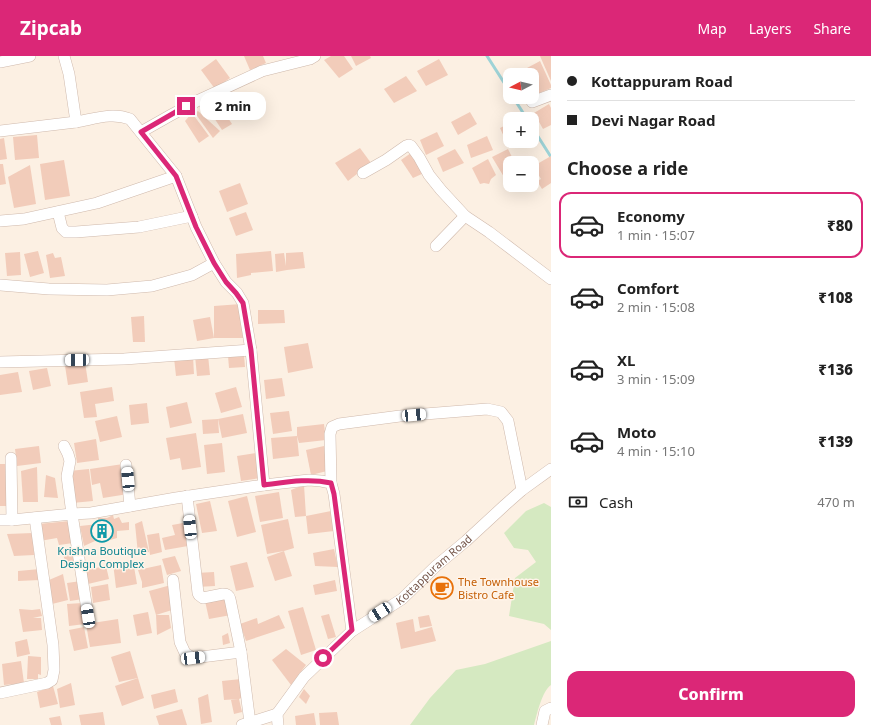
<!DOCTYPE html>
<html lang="en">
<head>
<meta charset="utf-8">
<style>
  body { margin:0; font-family:"Noto Sans",sans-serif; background:#f2f2f2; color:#222; height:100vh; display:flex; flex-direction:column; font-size:15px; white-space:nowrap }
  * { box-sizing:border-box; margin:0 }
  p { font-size:13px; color:#767676 }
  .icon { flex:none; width:22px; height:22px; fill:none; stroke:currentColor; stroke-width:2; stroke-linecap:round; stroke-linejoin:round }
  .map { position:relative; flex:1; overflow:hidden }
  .panel { display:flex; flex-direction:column; background:#fff; width:320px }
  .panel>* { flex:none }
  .hud { display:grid; align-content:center; height:88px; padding:0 16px; background:#fff }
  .needle { width:26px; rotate:263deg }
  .buttons { position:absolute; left:503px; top:12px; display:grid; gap:8px }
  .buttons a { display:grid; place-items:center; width:36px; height:36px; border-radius:8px; background:#fff; box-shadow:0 4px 16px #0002; font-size:20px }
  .end { position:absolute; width:18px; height:18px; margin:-9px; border:5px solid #db2777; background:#fff; box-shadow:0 0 0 2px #fff }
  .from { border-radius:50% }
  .bubble { position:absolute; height:28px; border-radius:12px; background:#fff; box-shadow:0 4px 16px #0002; font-size:13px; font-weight:800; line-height:28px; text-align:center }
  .car { position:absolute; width:12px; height:24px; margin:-12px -6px; border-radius:5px; box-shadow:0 0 3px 1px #0007; background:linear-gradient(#fff 24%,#345 0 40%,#fff 0 76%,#345 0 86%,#fff 0) }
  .hud b { display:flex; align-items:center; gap:14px; height:38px; font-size:15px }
  .hud b+b { border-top:1px solid #e0e0e0 }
  .hud i { width:10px; height:10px; background:#222 }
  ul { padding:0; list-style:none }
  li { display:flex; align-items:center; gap:12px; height:66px; margin:0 8px 6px; padding:0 8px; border:2px solid transparent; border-radius:12px }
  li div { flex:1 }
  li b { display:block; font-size:15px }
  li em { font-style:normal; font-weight:800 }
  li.on { border-color:#db2777 }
  li>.icon { width:36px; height:36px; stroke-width:1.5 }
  h2 { padding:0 16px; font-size:18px; line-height:48px }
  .pay { display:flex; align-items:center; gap:10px; height:44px; padding:0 16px; font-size:15px }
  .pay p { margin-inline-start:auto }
  .button { display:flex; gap:8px; margin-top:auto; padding:8px 16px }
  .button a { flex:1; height:46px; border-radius:12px; background:#db2777; color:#fff; font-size:16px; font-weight:800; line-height:46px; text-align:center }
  header { display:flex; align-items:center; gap:24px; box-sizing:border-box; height:56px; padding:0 20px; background:#db2777; color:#fff }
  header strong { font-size:19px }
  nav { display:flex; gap:22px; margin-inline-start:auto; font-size:14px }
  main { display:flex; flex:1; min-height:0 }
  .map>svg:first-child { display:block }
  .green { fill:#d5e9c1 }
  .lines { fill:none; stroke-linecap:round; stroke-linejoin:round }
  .stream { stroke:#9ed3d7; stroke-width:3 }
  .building { fill:#f2ccba }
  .minor-casing { stroke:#cfb9ac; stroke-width:12 }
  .minor { stroke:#fff; stroke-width:11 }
  .route { stroke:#db2777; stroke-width:5 }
  .labels { text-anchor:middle; stroke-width:3; stroke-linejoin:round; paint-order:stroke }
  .culture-label { font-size:11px; fill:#0d838f; stroke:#fff4e9 }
  .street-label { font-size:11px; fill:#745549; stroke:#fff4e9 }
  .food-label { font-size:11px; fill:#c56008; stroke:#fff4e9; text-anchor:start }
</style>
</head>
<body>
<header>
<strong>Zipcab</strong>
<nav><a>Map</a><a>Layers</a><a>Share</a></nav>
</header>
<main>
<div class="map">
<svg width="551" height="669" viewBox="0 0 551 669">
  <rect width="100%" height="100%" fill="#fcf0e3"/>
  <g class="green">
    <polygon points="544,447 551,451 551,574 544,568 509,560 515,522 536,506 528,494 514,492 504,477 526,455"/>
    <path d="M551 585V629C542 635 537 658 534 669H410L430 642 456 614 485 608Z"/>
  </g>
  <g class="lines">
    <g class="stream">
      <polyline points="487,0 510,36"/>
      <polyline points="513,41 527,63"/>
      <polyline points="532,71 551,101"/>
    </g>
  </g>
  <g class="building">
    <polygon points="244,0 263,0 266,7 250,14"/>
    <polygon points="331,0 344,0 353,13 339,22 324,4"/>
    <polygon points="351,0 370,0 371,2 356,10"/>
    <polygon points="540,0 551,0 551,25"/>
    <polygon points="216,3 230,22 215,33 201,14"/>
    <polygon points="439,3 448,19 426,30 417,15"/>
    <polygon points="540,5 551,29 551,32 537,38 532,25 532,19 530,19 527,12"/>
    <polygon points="406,20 417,35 394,47 384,33"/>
    <polygon points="217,45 232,68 222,74 205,48"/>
    <polygon points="549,48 551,52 551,69 543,73 534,57"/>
    <polygon points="198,55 220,75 213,82 195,57"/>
    <polygon points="470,56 477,68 458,79 451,66"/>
    <polygon points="192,57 209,80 199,87 185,65"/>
    <polygon points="510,67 510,85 524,85 509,92 500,72"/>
    <polygon points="437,76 444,90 426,99 420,84"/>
    <polygon points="37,79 39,102 15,104 13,81"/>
    <polygon points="487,80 493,94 471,102 467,89"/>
    <polygon points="4,82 7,103 0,104 0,83"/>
    <polygon points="360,92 371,107 348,125 335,107"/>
    <polygon points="455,93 464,107 443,116 437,102"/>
    <polygon points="508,93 515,107 510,107 510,117 504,121 492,101"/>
    <polygon points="411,97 424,117 413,122 401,104"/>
    <polygon points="551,100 551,127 542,133 537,125 541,123 536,115 532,117 532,111"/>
    <polygon points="488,103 496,119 491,123 489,128 484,127 480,128 472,112"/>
    <polygon points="64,104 70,140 45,144 40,108"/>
    <polygon points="0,108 3,108 6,128 0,129"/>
    <polygon points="30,109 36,148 14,152 8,121"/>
    <polygon points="240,127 248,148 227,156 219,135"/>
    <polygon points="246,156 253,174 236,180 229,162"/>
    <polygon points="38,195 44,217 30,221 24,198"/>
    <polygon points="271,195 273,215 251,217 251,219 237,222 236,198"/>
    <polygon points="20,196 21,219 7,220 5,197"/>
    <polygon points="303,196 305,212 287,214 276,216 275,198 284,197 286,210 286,197"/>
    <polygon points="53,197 55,202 61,201 65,220 50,222 46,199"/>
    <polygon points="241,248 243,282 214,282 214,250"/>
    <polygon points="258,254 284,254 285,267 258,268"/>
    <polygon points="144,260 145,286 133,286 131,261"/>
    <polygon points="210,261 214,282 197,285 193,264"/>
    <polygon points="308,287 313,312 288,317 284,291"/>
    <polygon points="208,299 210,319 197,320 195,300"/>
    <polygon points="244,299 245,311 229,312 228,300"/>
    <polygon points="193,301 194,318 176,320 174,302"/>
    <polygon points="85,306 88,326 68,329 65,310"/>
    <polygon points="47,312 51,330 33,334 29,315"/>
    <polygon points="18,316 22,336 0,339 0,319"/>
    <polygon points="282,322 285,340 266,343 264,324"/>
    <polygon points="112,331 114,345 95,348 97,361 84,362 80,336"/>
    <polygon points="236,331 242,351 221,357 215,337"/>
    <polygon points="187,346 192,367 170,372 166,351"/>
    <polygon points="147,347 149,367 131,369 129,349"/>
    <polygon points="289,355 292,375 273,378 270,357"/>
    <polygon points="243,358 247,377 222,382 218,363"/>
    <polygon points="117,360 122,381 100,386 95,365"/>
    <polygon points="218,363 219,377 203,378 202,364"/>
    <polygon points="324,368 326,384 299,387 297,380 299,400 273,403 271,382 297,380 297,371"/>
    <polygon points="196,377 201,411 182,414 180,402 170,404 166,382"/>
    <polygon points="96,383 99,404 77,407 74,387"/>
    <polygon points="222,387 225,416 207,418 204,389"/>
    <polygon points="39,390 41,407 17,410 15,393"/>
    <polygon points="324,390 327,415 311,419 306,394"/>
    <polygon points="256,397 260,422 241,425 237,400"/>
    <rect x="0" y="408" width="6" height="42"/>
    <polygon points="123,408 128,438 103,442 100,427 92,429 90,413"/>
    <polygon points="37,411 38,446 23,446 21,415"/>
    <polygon points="89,413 93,445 72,447 69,415"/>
    <polygon points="46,419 55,422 58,442 44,441"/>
    <polygon points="304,429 306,460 331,455 334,475 308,478 306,460 295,461 291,434"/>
    <polygon points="279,436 283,462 260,466 255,440"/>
    <polygon points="247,440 256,476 237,481 228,445"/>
    <polygon points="210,445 217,475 202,477 196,448"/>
    <polygon points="113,459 114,463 119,461 122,467 129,466 129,474 117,475 117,482 103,486 95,485 84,490 80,470 98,468 98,462 107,462"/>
    <polygon points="288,463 294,492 284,495 267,498 261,469"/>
    <polygon points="70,465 73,487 59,489 57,482 40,485 38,468"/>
    <polygon points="142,465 149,496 138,498 135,468"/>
    <polygon points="183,467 188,490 165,494 162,482 175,479 172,469"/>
    <polygon points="33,477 34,499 14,500 7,478"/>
    <polygon points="159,477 162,496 150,499 147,479"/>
    <polygon points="334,493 338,511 315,510 313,497"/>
    <polygon points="74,494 77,507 65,509 63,495"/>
    <polygon points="284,495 292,520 275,525 267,501"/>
    <polygon points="175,500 181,515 167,519 162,503"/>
    <polygon points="133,505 137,528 116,532 113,507"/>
    <polygon points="247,506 254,531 236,535 230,510"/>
    <polygon points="161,509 164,527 142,532 142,526 138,514"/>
    <polygon points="106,510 109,523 88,528 85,514"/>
    <polygon points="40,513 40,524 18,525 18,515"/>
    <polygon points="214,516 215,530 197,531 196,517"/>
    <polygon points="63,518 68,544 52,548 49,524"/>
    <polygon points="335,524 337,535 315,539 313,529"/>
    <polygon points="81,525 83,543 70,545 67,527"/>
    <polygon points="108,528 110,544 93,547 91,531"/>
    <polygon points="171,529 172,554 156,559 149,535"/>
    <polygon points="227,541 231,559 209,563 205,545"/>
    <polygon points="82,547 85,568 69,570 67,548"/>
    <polygon points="303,551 316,594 301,599 288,555"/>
    <polygon points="19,553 32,554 40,553 42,560 33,562 41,562 42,574 23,576"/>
    <polygon points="148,556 152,577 137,580 133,559"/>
    <polygon points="329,558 336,581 328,583 321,560"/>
    <polygon points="156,559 169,559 171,572 157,579"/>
    <polygon points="279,559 285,572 246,585 240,568 257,562 258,568"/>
    <polygon points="429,559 432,570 420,572 418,561"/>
    <polygon points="118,563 121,587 90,591 86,568"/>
    <polygon points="413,563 415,576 432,571 436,585 401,593 396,567"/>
    <polygon points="84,571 88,592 74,595 69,574"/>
    <polygon points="228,577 230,587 223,589 222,580"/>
    <polygon points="27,583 30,598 17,601 15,586"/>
    <polygon points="286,593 306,609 291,629 272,604"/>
    <polygon points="130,595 138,622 144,642 122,650 115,630 138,622 119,626 111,601"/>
    <polygon points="28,600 41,601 41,619 38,618 38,623 27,623"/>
    <polygon points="21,605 24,627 4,629 2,608"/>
    <polygon points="241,623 243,641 239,643 242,656 234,658 231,644 239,643 224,644 222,625"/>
    <polygon points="71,627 75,649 60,652 57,633"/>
    <polygon points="53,630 58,648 40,652 37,636"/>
    <polygon points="175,633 178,646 154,653 151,639"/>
    <polygon points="304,633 310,640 306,648 299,641"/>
    <polygon points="208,638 212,666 201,668 198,642"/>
    <polygon points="182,653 187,669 159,669 156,660"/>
    <polygon points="103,656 105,669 81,669 79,659"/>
    <polygon points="337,656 339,669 320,669 319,657"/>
    <polygon points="314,657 316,669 296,669 295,660"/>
    <polygon points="60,660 62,669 51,669 49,662"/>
  </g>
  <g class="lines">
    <g class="minor-casing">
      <g id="minor">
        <path d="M64 0 69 18 76 66C94 63 112 56 130 63L176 120 196 171 214 207 226 226 237 237 243 247 251 294 264 429"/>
        <polyline points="0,6 30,0"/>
        <polyline points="532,46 551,39"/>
        <polyline points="0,75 76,66"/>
        <polyline points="141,76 171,59 197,45 262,15 310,3 315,0"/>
        <polyline points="363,117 386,104 406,90 409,89 411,90 419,101 429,119 441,134 465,160 489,176 551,223"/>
        <polyline points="58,156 62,172 66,176 76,176 139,171 192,160"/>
        <polyline points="0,165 24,163 97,147 176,120"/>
        <polyline points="436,190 465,160"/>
        <polyline points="0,229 49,233 107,234 152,230 192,219 214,207"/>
        <polyline points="0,306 124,303 251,294"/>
        <polyline points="64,390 68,398 70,405 67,420 72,458 88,560"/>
        <polyline points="11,402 12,464"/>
        <polyline points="126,409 130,450"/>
        <polyline points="331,427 330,378 332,371 339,368 400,360 487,353 501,356 508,365 522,434"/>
        <path d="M187 440 198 537 199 539 203 542 223 538C227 538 229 539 230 543L241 596 250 667"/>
        <polyline points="0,464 12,464 72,458 91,457 176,442 264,429 309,424 321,425 331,427 334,438 352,575"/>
        <polyline points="173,524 180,586 185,597 193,602 241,596"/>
        <polyline points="0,637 47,627 52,624 54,614 53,589 35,462"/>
        <polyline points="242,669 277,658"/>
        <path id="s1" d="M278 669 277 658 304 621 352 575 402 543 436 510 466 485 505 449 522 434 551 413"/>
        <polyline points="542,669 545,655 551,652"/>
      </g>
    </g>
    <use href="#minor" class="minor"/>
  </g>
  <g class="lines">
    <path class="route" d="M186 50 141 76 176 120 196 171 214 207 226 226 236 237 243 247 251 294 264 429C287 426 309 422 331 427L334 438 352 574 323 602"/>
  </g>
  <defs>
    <g id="building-ring" transform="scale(1.15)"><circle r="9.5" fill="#fff4e9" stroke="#0f9aa8" stroke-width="1.5"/><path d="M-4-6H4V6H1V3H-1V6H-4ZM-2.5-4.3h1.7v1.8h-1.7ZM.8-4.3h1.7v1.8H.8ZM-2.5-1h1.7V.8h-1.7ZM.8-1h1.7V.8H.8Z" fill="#0f9aa8"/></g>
    <g id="cafe-ring" transform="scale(1.15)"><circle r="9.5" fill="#fff4e9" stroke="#e8710a" stroke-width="1.5"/><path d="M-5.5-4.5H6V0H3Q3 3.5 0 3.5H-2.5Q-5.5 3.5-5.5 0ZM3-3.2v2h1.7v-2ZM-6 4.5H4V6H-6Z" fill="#e8710a"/></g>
  </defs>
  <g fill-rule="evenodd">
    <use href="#building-ring" x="102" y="475"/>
    <use href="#cafe-ring" x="442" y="532"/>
  </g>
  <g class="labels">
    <g class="culture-label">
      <text x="102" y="499">Krishna Boutique<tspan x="102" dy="13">Design Complex</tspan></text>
    </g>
    <g class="street-label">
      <text dy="4" stroke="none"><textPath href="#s1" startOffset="226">Kottappuram Road</textPath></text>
    </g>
    <g class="food-label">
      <text x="458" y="530">The Townhouse<tspan x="458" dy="13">Bistro Cafe</tspan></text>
    </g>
  </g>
</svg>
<div class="buttons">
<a><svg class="needle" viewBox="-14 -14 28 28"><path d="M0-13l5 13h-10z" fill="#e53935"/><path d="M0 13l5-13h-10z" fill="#767676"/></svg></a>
<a>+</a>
<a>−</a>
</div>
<i class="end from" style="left:323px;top:602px"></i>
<i class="end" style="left:186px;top:50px"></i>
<div class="bubble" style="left:200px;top:36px;width:66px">2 min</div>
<i class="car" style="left:77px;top:304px;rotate:269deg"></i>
<i class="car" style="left:414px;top:359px;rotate:85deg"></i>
<i class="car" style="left:128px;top:423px;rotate:355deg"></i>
<i class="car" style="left:190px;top:471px;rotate:354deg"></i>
<i class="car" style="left:380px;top:556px;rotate:237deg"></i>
<i class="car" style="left:88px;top:560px;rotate:351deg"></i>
<i class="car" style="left:193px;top:602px;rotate:83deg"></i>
</div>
<section class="panel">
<div class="hud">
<b><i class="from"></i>Kottappuram Road</b>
<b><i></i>Devi Nagar Road</b>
</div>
<h2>Choose a ride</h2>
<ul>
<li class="on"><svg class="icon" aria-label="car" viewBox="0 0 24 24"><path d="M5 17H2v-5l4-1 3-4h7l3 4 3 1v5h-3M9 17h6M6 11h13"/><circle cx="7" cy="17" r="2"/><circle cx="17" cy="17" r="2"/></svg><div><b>Economy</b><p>1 min · 15:07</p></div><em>₹80</em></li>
<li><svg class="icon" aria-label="car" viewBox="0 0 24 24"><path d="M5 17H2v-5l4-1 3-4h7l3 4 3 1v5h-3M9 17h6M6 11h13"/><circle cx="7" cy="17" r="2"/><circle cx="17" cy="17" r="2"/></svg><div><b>Comfort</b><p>2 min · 15:08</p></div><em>₹108</em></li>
<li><svg class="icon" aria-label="car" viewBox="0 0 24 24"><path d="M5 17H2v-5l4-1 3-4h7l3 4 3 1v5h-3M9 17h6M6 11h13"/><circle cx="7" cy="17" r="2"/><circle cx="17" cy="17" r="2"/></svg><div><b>XL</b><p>3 min · 15:09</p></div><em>₹136</em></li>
<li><svg class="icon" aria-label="car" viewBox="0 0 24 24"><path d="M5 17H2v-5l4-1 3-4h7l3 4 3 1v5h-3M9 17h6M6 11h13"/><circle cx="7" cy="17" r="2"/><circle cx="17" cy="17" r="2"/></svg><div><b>Moto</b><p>4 min · 15:10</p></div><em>₹139</em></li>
</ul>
<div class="pay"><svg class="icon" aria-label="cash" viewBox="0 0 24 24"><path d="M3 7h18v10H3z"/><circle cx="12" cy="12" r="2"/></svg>Cash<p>470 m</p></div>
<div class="button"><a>Confirm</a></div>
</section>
</main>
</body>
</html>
